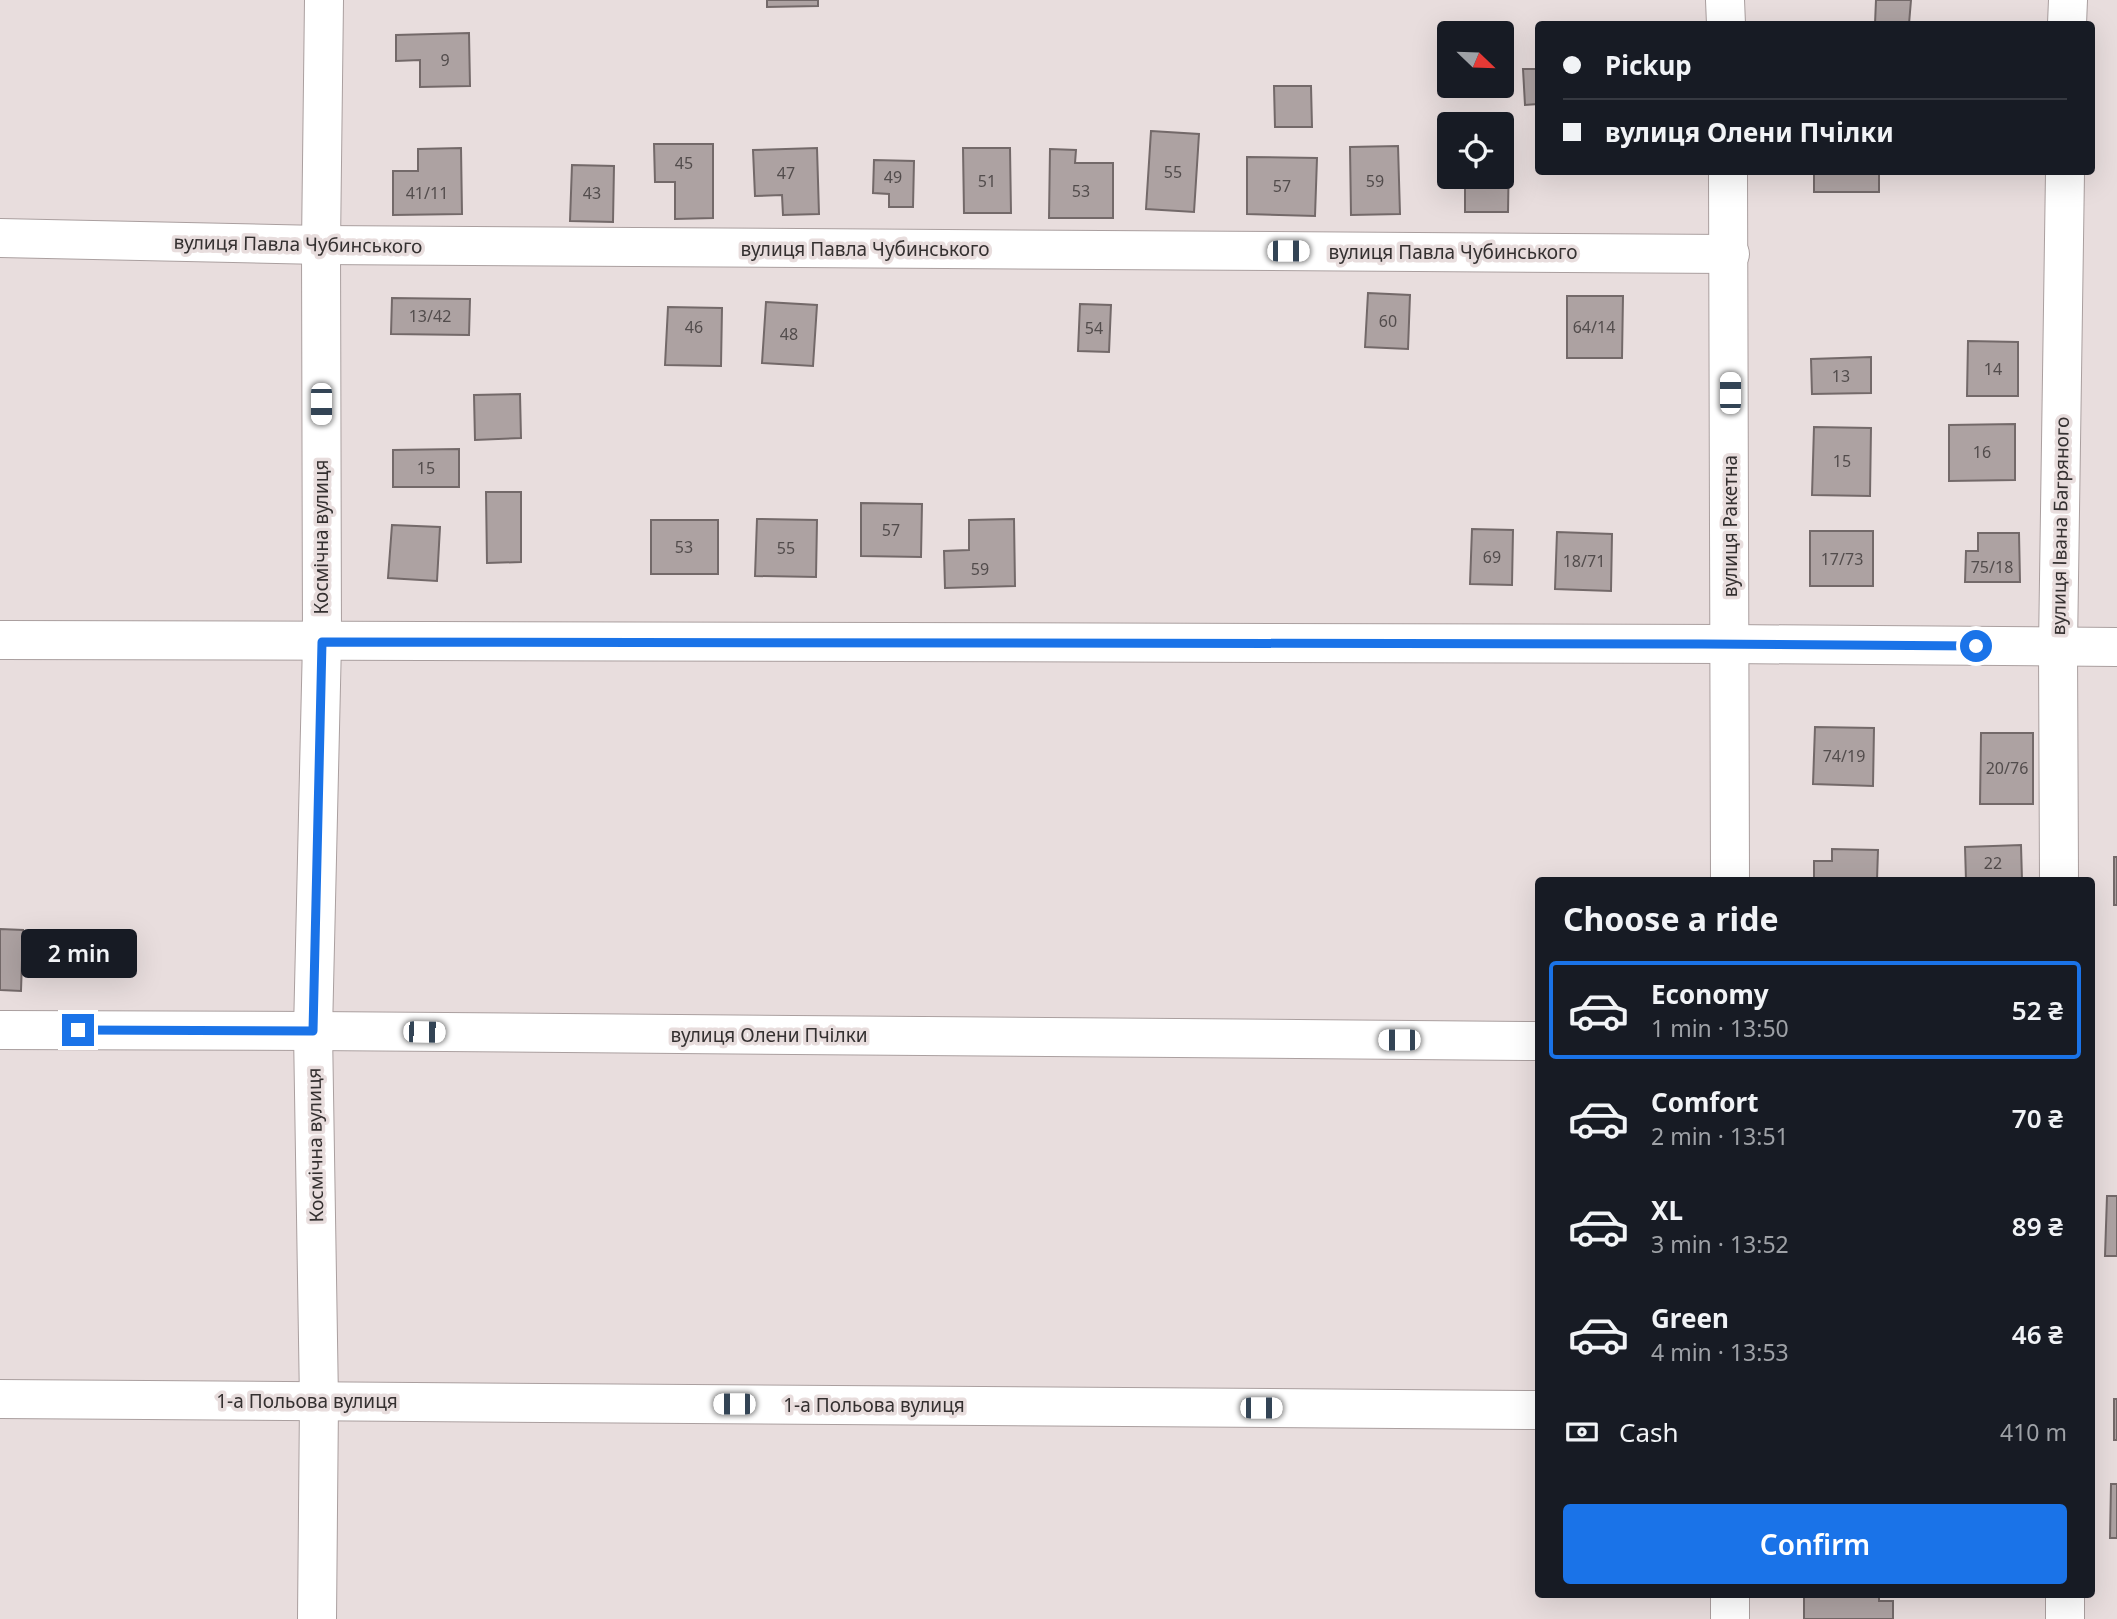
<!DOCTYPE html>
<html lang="en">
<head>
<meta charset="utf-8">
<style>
  body { margin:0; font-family:"Noto Sans",sans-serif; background:#20242c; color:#f1f3f6; height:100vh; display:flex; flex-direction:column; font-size:26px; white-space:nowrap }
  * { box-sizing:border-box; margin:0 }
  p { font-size:23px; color:#9ea1a6 }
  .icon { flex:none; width:38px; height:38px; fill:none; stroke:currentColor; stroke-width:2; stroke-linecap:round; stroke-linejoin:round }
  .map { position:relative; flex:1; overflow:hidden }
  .details { position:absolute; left:1535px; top:877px; width:560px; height:721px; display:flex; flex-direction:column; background:#171b24; border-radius:7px; box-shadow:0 7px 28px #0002 }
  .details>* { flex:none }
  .top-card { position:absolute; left:1535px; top:21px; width:560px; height:154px; border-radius:7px; box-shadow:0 7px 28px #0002; display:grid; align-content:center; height:154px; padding:0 28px; background:#171b24 }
  .needle { width:46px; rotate:113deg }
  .buttons { position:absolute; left:1437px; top:21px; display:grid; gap:14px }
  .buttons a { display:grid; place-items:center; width:77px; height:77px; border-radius:7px; background:#171b24; box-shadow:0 7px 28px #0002; font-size:35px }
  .end { position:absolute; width:32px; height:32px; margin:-16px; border:9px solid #1a73e8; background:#fff; box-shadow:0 0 0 4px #fff }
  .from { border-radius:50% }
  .bubble { position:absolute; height:49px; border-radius:7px; background:#171b24; box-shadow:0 7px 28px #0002; font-size:23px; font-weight:600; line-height:49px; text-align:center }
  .car { position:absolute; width:21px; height:42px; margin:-21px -10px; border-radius:9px; box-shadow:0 0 5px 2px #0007; background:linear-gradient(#fff 24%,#345 0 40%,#fff 0 76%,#345 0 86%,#fff 0) }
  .top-card b { display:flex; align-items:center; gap:24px; height:66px; font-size:26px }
  .top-card b+b { border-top:2px solid #363941 }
  .top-card i { width:18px; height:18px; background:#f1f3f6 }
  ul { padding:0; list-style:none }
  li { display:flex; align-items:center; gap:21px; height:98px; margin:0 14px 10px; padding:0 14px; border:4px solid transparent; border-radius:7px }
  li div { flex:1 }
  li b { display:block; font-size:26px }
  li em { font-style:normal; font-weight:600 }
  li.active { border-color:#1a73e8 }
  li>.icon { width:63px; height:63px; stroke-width:1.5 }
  h2 { padding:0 28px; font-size:32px; line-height:84px }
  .pay { display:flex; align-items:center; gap:18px; height:77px; padding:0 28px; font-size:26px }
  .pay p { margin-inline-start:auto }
  .button { display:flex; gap:14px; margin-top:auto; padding:14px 28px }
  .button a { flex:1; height:80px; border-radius:7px; background:#1a73e8; color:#fff; font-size:28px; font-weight:600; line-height:80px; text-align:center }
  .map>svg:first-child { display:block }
  .building { fill:#ada2a2; stroke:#736969; stroke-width:2 }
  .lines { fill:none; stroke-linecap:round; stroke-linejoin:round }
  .minor-casing { stroke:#aa9f9f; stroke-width:40 }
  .tertiary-casing { stroke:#aa9f9f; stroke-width:40 }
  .minor { stroke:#fff; stroke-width:38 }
  .tertiary { stroke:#fff; stroke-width:38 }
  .route { stroke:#1a73e8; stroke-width:9 }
  .labels { text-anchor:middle; stroke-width:7; stroke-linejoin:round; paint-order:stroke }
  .number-label { font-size:16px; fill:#524c4c }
  .street-label { font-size:19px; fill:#343030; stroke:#e8dddd }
</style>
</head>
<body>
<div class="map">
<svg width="2117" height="1619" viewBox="0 0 2117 1619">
  <rect width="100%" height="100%" fill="#e8dddd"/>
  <g class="building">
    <polygon points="767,0 818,0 818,6 767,7"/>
    <polygon points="1876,0 1911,0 1909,24 1875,24"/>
    <polygon points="469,33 470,86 420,87 420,60 396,61 396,35"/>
    <polygon points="1523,69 1538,69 1538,104 1525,105"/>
    <polygon points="1274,86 1311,86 1312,127 1275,127"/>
    <polygon points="1151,131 1199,134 1194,212 1146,209"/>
    <polygon points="654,144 713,144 713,218 675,219 675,182 655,182"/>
    <polygon points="1398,146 1400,214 1351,215 1350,147"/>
    <polygon points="461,148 462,214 393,215 393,171 418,171 418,149"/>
    <polygon points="817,148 819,214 783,215 782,195 755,196 753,150"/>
    <polygon points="963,148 1010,148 1011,213 964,213"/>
    <polygon points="1502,148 1509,148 1508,212 1465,212 1465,177 1502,177"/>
    <polygon points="1050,149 1076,150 1075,163 1113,163 1113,218 1049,218"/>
    <polygon points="1247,157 1317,158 1315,216 1247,214"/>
    <polygon points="874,160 914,161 913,207 889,207 889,194 873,193"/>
    <polygon points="572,165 614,166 613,222 570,221"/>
    <rect x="1814" y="172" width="65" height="20"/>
    <polygon points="1368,293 1410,295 1408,349 1365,347"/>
    <polygon points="1567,296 1623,296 1622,358 1567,358"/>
    <polygon points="392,298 470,299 469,335 391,334"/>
    <polygon points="766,302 817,305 813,366 762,363"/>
    <polygon points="1080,304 1111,305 1109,352 1078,351"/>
    <polygon points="668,307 722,308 721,366 665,365"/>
    <polygon points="1968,341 2018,342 2018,396 1967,396"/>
    <polygon points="1871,357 1871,393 1812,394 1811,359"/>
    <polygon points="520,394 521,438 475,440 474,395"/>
    <polygon points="2015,424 2015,480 1949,481 1949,425"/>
    <polygon points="1814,427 1871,428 1870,496 1812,495"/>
    <polygon points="459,449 459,487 393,487 393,450"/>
    <polygon points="486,492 521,492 521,562 487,563"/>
    <polygon points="861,503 922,504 921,557 861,556"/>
    <polygon points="757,519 817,520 816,577 755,576"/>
    <polygon points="1014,519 1015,586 945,588 944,551 969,550 969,520"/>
    <rect x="651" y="520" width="67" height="54"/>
    <polygon points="392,525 440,527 437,581 388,578"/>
    <polygon points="1472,529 1513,530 1512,585 1470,584"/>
    <rect x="1810" y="531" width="63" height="55"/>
    <polygon points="1557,532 1612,534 1611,591 1555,589"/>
    <polygon points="1978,533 2019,533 2020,582 1965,582 1966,551 1978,551"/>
    <polygon points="1815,727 1874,728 1873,786 1813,784"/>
    <polygon points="1981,733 2033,733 2033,804 1980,804"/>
    <polygon points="2021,845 2022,880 1966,880 1965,847"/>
    <polygon points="1832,849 1878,850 1877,880 1814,880 1814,861 1832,861"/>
    <rect x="2114" y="857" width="3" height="48"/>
    <polygon points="0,929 23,930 21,991 0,990"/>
    <polygon points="2107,1196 2117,1196 2117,1256 2105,1256"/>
    <rect x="2114" y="1399" width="3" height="41"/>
    <polygon points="2111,1484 2117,1484 2117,1538 2110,1538"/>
    <polygon points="1804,1594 1879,1594 1879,1601 1893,1601 1893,1619 1804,1619"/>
  </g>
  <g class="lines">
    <g class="minor-casing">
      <g id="minor">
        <polyline points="2067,24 2068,0"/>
        <polyline points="0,238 321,245 1730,254"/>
        <polyline points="0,640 1730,644 2117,647"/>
        <polyline points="2059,880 2058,647 2065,172"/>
        <polyline points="0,1030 313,1031 1538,1041"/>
        <polyline points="0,1399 1538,1410"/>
        <polyline points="2065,1594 2065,1619"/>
        <polyline points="317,1619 319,1401 313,1031 322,642 321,245 324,0"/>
      </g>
    </g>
    <g class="tertiary-casing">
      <g id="tertiary">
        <polyline points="1725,0 1726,24"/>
        <polyline points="1728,172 1730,880"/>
        <polyline points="1730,1594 1730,1619"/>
      </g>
    </g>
    <use href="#minor" class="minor"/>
    <use href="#tertiary" class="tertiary"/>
  </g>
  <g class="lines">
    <polyline class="route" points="78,1030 313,1031 322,642 1702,644 1976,646"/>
  </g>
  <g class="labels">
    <g class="number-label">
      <text x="445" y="66">9</text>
      <text x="684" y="169">45</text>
      <text x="1173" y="178">55</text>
      <text x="786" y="179">47</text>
      <text x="893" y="183">49</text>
      <text x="987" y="187">51</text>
      <text x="1375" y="187">59</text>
      <text x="1282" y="192">57</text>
      <text x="1081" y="197">53</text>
      <text x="427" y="199">41/11</text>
      <text x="592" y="199">43</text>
      <text x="430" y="322">13/42</text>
      <text x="1388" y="327">60</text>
      <text x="694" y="333">46</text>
      <text x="1594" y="333">64/14</text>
      <text x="1094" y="334">54</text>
      <text x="789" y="340">48</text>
      <text x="1993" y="375">14</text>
      <text x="1841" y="382">13</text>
      <text x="1982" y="458">16</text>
      <text x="1842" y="467">15</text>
      <text x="426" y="474">15</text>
      <text x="891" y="536">57</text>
      <text x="684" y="553">53</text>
      <text x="786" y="554">55</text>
      <text x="1492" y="563">69</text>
      <text x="1842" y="565">17/73</text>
      <text x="1584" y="567">18/71</text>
      <text x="1992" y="573">75/18</text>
      <text x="980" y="575">59</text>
      <text x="1844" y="762">74/19</text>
      <text x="2007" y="774">20/76</text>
      <text x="1993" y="869">22</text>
    </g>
    <g class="street-label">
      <text transform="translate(298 244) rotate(1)" y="7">вулиця Павла Чубинського</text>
      <text x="865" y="256">вулиця Павла Чубинського</text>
      <text x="1453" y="259">вулиця Павла Чубинського</text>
      <text transform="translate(1730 526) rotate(-90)" y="7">вулиця Ракетна</text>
      <text transform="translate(2060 526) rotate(-89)" y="7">вулиця Івана Багряного</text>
      <text transform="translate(321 537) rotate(-90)" y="7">Космічна вулиця</text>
      <text x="769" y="1042">вулиця Олени Пчілки</text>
      <text transform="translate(315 1145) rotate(-91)" y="7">Космічна вулиця</text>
      <text x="307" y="1408">1-а Польова вулиця</text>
      <text x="874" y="1412">1-а Польова вулиця</text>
    </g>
  </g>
</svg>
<div class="buttons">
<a><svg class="needle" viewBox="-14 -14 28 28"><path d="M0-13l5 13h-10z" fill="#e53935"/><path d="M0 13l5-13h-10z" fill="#9ea1a6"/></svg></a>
<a><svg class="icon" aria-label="locate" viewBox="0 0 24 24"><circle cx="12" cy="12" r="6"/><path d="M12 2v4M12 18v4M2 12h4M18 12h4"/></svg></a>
</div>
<i class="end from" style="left:1976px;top:646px"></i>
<i class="end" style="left:78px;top:1030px"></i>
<div class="bubble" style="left:21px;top:929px;width:116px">2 min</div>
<i class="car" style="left:1288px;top:251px;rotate:90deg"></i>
<i class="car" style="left:1730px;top:393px;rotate:0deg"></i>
<i class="car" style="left:321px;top:404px;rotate:180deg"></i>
<i class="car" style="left:424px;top:1032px;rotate:91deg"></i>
<i class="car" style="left:1399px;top:1040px;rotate:270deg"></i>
<i class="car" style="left:734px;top:1404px;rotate:270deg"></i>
<i class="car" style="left:1261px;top:1408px;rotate:90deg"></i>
<div class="top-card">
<b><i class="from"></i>Pickup</b>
<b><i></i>вулиця Олени Пчілки</b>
</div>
<section class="details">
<h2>Choose a ride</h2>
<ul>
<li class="active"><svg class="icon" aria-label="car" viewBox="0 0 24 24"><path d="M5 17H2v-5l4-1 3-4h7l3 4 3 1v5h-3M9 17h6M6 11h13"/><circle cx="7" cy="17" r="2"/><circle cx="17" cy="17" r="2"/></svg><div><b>Economy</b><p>1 min · 13:50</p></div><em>52 ₴</em></li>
<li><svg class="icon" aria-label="car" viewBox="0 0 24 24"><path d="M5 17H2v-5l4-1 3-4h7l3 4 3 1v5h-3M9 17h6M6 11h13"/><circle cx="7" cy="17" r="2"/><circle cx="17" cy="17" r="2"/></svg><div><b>Comfort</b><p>2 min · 13:51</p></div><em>70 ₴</em></li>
<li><svg class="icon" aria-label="car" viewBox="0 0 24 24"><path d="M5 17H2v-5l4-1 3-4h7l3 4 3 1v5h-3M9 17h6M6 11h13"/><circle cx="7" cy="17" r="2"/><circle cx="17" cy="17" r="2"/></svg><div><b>XL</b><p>3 min · 13:52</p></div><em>89 ₴</em></li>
<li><svg class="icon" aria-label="car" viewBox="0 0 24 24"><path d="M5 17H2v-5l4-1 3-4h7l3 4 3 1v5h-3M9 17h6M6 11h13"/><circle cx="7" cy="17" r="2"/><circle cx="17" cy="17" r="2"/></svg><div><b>Green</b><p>4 min · 13:53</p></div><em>46 ₴</em></li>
</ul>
<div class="pay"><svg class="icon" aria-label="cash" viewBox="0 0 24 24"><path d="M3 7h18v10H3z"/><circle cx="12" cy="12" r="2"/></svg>Cash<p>410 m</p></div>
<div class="button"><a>Confirm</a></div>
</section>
</div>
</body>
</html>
